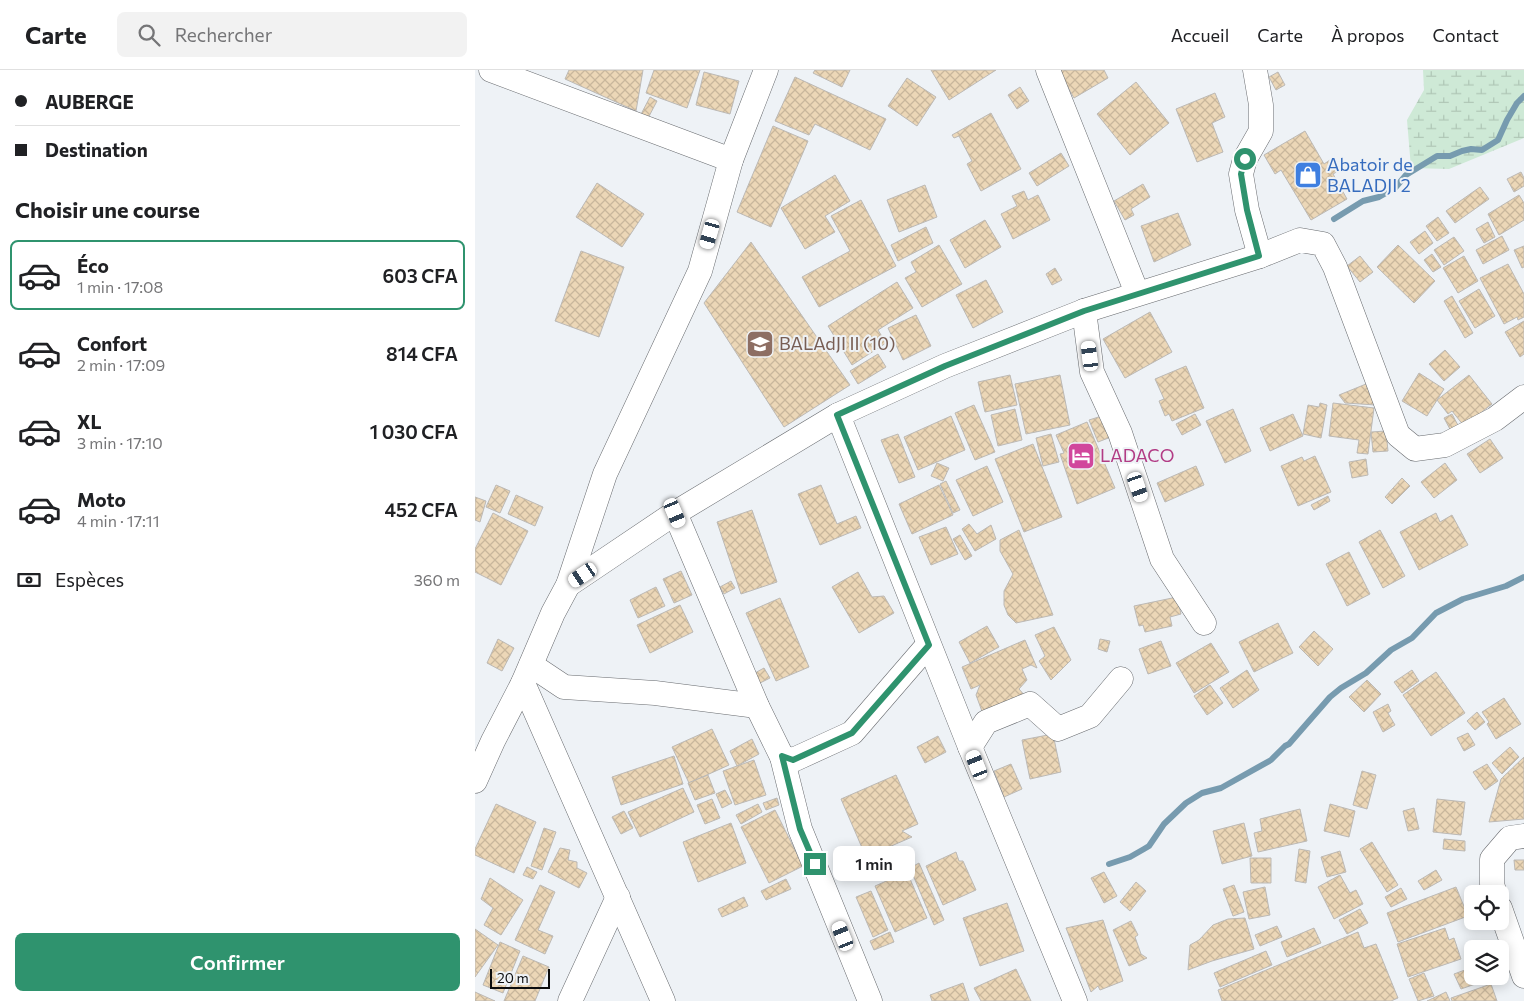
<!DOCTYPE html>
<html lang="fr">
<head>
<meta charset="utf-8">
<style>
  body { margin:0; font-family:Commissioner,sans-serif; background:#f2f2f2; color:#202124; height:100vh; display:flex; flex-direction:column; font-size:19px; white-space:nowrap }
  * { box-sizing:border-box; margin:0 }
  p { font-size:16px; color:#757577 }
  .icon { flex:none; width:28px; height:28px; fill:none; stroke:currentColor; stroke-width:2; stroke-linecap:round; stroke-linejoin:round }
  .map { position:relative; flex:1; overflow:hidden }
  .sheet { display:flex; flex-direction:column; background:#fff; width:475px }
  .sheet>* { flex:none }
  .banner { display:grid; align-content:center; height:110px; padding:0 15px; background:#fff }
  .tools { position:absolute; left:989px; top:815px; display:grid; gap:10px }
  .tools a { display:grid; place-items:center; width:45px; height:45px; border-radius:8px; background:#fff; box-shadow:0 2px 12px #0003; font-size:25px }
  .scale { position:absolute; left:15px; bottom:12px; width:60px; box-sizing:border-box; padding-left:5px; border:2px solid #0b0c0d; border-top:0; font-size:14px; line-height:18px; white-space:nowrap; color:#0b0c0d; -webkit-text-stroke:4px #eef2f6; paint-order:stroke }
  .end { position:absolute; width:22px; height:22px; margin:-11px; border:6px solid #2f936e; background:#fff; box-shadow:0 0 0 2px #fff }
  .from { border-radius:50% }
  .bubble { position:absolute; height:35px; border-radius:8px; background:#fff; box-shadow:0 2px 12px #0003; font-size:16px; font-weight:600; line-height:35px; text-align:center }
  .car { position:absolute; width:15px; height:30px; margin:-15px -8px; border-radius:6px; box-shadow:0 0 4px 1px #0007; background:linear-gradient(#fff 24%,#345 0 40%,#fff 0 76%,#345 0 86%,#fff 0) }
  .banner b { display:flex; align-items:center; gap:18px; height:48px; font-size:19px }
  .banner b+b { border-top:1px solid #e0e0e0 }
  .banner i { width:12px; height:12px; background:#202124 }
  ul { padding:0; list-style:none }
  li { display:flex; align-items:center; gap:15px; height:70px; margin:0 10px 8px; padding:0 5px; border:2px solid transparent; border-radius:8px }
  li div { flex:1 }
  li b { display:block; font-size:19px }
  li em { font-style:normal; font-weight:600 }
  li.current { border-color:#2f936e }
  li>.icon { width:45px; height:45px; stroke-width:1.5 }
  h2 { padding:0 15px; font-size:22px; line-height:60px }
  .pay { display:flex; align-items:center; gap:12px; height:55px; padding:0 15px; font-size:19px }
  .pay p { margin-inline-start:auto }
  .action { display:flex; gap:10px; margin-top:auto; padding:10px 15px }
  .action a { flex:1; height:58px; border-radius:8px; background:#2f936e; color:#fff; font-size:20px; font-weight:600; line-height:58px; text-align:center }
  header { display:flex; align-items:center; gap:30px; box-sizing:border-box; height:70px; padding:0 25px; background:#fff; border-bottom:1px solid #e0e0e0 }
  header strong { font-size:24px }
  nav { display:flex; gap:28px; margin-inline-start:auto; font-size:18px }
  .search { width:350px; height:45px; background:#f2f2f2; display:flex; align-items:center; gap:12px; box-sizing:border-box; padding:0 18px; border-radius:8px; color:#757577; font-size:19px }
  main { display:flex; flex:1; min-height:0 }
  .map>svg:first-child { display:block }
  .wetland { fill:url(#wetland-marsh) }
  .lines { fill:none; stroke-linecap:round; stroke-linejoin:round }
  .stream { stroke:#779baf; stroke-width:6 }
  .building { fill:url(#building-cross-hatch); stroke:#bcb9b5 }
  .street-casing { stroke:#686b6f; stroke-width:25 }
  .street { stroke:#fff; stroke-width:24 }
  .route { stroke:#2f936e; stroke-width:6 }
  .labels { text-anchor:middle; stroke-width:4; stroke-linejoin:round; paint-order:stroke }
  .shop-label { font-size:18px; fill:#366cbe; stroke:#eef2f6; text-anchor:start }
  .education-label { font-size:18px; fill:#785e54; stroke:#eef2f6; text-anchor:start }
  .hotel-label { font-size:18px; fill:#b23c85; stroke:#eef2f6; text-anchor:start }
</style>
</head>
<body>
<header>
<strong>Carte</strong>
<div class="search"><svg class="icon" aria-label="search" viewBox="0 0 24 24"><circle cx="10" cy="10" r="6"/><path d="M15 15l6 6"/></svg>Rechercher</div>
<nav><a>Accueil</a><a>Carte</a><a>À propos</a><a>Contact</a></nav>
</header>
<main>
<section class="sheet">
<div class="banner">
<b><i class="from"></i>AUBERGE</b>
<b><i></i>Destination</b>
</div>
<h2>Choisir une course</h2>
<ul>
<li class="current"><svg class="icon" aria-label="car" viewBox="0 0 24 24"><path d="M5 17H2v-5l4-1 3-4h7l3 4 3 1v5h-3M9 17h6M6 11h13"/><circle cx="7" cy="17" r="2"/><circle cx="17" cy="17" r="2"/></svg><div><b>Éco</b><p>1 min · 17:08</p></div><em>603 CFA</em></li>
<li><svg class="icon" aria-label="car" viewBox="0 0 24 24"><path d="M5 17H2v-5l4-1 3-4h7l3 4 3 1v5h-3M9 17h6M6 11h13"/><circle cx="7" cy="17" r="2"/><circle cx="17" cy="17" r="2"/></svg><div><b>Confort</b><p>2 min · 17:09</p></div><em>814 CFA</em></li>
<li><svg class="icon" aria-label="car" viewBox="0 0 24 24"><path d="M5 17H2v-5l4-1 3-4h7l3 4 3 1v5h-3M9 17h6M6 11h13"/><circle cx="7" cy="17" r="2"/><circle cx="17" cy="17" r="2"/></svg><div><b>XL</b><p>3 min · 17:10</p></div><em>1 030 CFA</em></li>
<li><svg class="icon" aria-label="car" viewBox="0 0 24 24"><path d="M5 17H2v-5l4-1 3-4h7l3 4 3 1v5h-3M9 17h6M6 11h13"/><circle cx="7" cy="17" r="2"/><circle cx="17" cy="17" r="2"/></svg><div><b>Moto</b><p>4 min · 17:11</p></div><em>452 CFA</em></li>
</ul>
<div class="pay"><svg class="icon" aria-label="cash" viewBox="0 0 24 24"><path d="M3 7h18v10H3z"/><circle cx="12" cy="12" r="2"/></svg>Espèces<p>360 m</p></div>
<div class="action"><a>Confirmer</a></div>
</section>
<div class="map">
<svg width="1049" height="931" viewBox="0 0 1049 931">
  <defs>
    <pattern id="wetland-marsh" width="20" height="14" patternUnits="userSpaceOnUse" patternTransform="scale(1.25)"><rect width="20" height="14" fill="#cee9d6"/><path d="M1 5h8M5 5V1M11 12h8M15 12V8" fill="none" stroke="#b0c7b6"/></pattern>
    <pattern id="building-cross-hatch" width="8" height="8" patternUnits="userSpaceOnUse" patternTransform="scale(1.25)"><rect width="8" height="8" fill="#ecd7b7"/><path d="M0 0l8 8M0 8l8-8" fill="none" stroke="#c9b79c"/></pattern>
  </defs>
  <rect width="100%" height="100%" fill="#eef2f6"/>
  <polygon class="wetland" points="948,0 1049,0 1049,68 974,99 936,98 932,50 949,20"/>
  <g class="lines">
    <g class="stream">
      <polyline points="859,149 888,131 904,127 920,118 931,105 962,86 975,86 987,81 996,79 1007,80 1023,70 1032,50 1042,33 1049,26"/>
      <polyline points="634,794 655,787 669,779 674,776 689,754 711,733 727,723 746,718 796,690 810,676 814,674 855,627 866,618 891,603 916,580 937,568 961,543 988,529 1031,516 1049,507"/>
    </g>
  </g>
  <g class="building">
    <polygon points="94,0 168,0 161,41 90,9"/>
    <polygon points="179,0 225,0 212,38 171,23"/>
    <polygon points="340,0 375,0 367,17 338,3"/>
    <polygon points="456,0 521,0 474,30"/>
    <polygon points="583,0 629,0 633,8 599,28"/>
    <polygon points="229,2 264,11 255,44 221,35"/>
    <polygon points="803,2 810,15 801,20 794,7"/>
    <polygon points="320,7 411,49 395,80 340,54 334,65 300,51"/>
    <polygon points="432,8 461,27 442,56 413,36"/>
    <polygon points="661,12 694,53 655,85 622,44"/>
    <polygon points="545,17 554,31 542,39 533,25"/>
    <polygon points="740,23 750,47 737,53 748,82 722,92 701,39"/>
    <polygon points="175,27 182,31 171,52 164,48"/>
    <polygon points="516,43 546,99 506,121 492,94 497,91 484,66 479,68 477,65"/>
    <polygon points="298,56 333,71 296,157 262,142"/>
    <polygon points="830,61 849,94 858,88 865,100 858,104 872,129 836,150 806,100 800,104 789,85"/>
    <polygon points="586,83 594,96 562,116 554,103"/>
    <polygon points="1046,102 1049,108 1049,116 1039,122 1032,109"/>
    <polygon points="360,105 375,131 350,146 360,162 330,179 306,138"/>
    <polygon points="122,113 169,144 147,177 101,147"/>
    <polygon points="668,114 675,127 656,139 659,145 650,150 639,131"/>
    <polygon points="450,115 462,147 424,162 412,130"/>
    <polygon points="1005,117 1014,129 980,153 971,141"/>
    <polygon points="549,121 553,130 563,125 575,150 538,169 526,144 542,136 537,126"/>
    <polygon points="1044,125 1049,133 1049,150 1024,165 1013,144"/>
    <polygon points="386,130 421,196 344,237 327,207 375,181 356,146"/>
    <polygon points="703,143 716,175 679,192 666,156"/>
    <polygon points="963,147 974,163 962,171 951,156"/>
    <polygon points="510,150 526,177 490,198 475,170"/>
    <polygon points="1013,152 1020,167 1009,173 1001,159"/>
    <polygon points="451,157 458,173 423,191 416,175"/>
    <polygon points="950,161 958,173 944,184 935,172"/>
    <polygon points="1027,166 1034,180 1008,194 1001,180"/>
    <polygon points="979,167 989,181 969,195 959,180"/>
    <polygon points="276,172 375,315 309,357 229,233"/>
    <polygon points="464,175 487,214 447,237 430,208 441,202 436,192"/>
    <polygon points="923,175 960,211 939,233 902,197"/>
    <polygon points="1049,176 1049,197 1047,198 1039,180"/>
    <polygon points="106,181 149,197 124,267 80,251"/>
    <polygon points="957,184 966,197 958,202 949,190"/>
    <polygon points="885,186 898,202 885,212 872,196"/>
    <polygon points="989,186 1003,211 983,223 968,198"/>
    <polygon points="1033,194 1049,224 1049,247 1043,250 1042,247 1029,254 1005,208"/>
    <polygon points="580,198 587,210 577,215 571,204"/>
    <polygon points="511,210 528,242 498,258 481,225"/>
    <polygon points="422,212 438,238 403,260 411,273 377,295 353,256"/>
    <polygon points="1004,219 1020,246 1000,258 984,231"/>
    <polygon points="977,226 998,263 990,268 969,231"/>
    <polygon points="675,242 697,282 650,308 628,269"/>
    <polygon points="441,245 456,276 428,290 413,258"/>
    <polygon points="1049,251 1049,284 1045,287 1030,262"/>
    <polygon points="970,280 985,297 969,311 954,294"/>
    <polygon points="403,284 411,297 383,314 375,301"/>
    <polygon points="711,296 729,338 697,351 694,344 690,346 684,331 689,329 680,309"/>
    <polygon points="944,303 969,319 952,346 927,331"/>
    <polygon points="535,305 542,335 510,342 503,312"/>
    <polygon points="585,305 595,355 551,364 540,314"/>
    <polygon points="994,305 1017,334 989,356 977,341 973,344 962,330"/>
    <polygon points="891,314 901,335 870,333 864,325"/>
    <polygon points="845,333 852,335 846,368 828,364 833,335 844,337"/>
    <polygon points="858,333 899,338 893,384 882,383 884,370 854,366"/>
    <polygon points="499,335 520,382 500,390 480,343"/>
    <polygon points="540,339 547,370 523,376 516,345"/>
    <polygon points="758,339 776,381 750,393 731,351"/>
    <polygon points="720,344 726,355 707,365 701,354"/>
    <polygon points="818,344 828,366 795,381 785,358"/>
    <polygon points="977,344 985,359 977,363 969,348"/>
    <polygon points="630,345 636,367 623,372 614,350"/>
    <polygon points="476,346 490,380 443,400 429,367"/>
    <polygon points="612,352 640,418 602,434 585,384 589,383 581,365"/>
    <polygon points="911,361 913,381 898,382 896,362"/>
    <polygon points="423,364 440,407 424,413 406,370"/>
    <polygon points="576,364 584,392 568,396 561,368"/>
    <polygon points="1015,369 1028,388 1005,403 992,384"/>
    <polygon points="558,374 587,447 549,462 520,389"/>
    <polygon points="840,386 856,422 823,436 806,396 827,387 829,391"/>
    <polygon points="891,389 893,405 877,408 874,392"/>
    <polygon points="462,393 474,398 468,411 456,406"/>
    <polygon points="970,393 982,410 959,428 946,412"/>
    <polygon points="512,396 528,432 498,446 481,410"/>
    <polygon points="721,396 729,415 690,432 682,413"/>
    <polygon points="927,408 935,416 917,434 910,427"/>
    <polygon points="471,411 485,440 478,443 465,414"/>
    <polygon points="21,415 35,421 25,443 11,437"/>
    <polygon points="346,415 362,454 381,446 386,458 345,475 323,424"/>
    <polygon points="464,415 478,445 437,464 424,434"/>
    <polygon points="41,425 68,437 60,456 33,444"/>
    <polygon points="853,426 855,431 839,440 836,435"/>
    <polygon points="0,427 11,431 5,452 0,450"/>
    <polygon points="277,440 302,512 266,524 242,452"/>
    <polygon points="18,443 53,461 26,515 0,502 0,479"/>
    <polygon points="961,443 965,452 977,445 993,475 944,500 925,462"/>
    <polygon points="494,454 502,464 516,455 521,469 500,481 487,459"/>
    <polygon points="471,457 483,484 456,495 444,467"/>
    <polygon points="544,460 578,545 541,553 533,545 529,535 529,521 538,504 525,481 525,470"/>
    <polygon points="905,460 930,506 908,518 884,472"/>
    <polygon points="485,465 497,486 490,490 478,469"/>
    <polygon points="874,482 895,524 872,536 851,494"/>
    <polygon points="206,501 217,525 199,533 188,509"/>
    <polygon points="383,502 397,527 409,526 419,543 384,563 357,517"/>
    <polygon points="256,511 260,518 249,524 245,517"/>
    <polygon points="181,517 190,536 163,548 155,530"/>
    <polygon points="702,527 706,544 695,547 697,556 670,562 668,555 664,556 659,536"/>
    <polygon points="305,528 334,597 301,611 271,543"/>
    <polygon points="205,535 218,562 175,583 162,555"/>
    <polygon points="803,553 818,583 779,602 764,572"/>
    <polygon points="512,556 524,577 495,593 484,572"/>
    <polygon points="579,557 596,590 576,610 564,591 570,586 560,565"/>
    <polygon points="839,561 858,579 843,596 824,577"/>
    <polygon points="23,569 39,578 27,601 12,593"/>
    <polygon points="625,569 635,571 632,582 623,579"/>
    <polygon points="550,570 562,598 556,595 547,599 552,610 544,619 551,627 508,644 501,625 505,615 496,619 487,597"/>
    <polygon points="686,571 696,596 673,604 664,579"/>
    <polygon points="736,573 754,602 719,623 701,593"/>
    <polygon points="289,598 295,608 283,614 278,604"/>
    <polygon points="772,600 784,620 758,638 745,618"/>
    <polygon points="937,600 944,611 927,623 919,612"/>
    <polygon points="961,602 990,643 956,666 928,625"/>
    <polygon points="892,610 906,624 889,642 874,627"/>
    <polygon points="735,615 748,633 732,645 719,626"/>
    <polygon points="1029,628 1046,654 1021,669 1012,654 1014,652 1007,642"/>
    <polygon points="913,634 916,641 913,643 920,655 908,662 898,642"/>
    <polygon points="1002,642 1010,652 1000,660 992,651"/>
    <polygon points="237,659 254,695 214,713 197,677"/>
    <polygon points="993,663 1000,675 989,681 982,668"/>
    <polygon points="578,664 586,702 555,709 547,670"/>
    <polygon points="463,666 471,682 450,693 442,677"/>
    <polygon points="277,669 284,684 262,696 255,681"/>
    <polygon points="1035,677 1044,687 1027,704 1017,693"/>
    <polygon points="199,686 208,714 146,735 137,707"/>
    <polygon points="1049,687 1049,749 1014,752 1026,709"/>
    <polygon points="279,690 291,725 260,735 248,701"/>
    <polygon points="536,694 547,719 529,727 519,701"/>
    <polygon points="1012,694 1023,711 1010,720 998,702"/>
    <polygon points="887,701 901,705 892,739 878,735"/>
    <polygon points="233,705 240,723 220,730 213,713"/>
    <polygon points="421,705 443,754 427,761 437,767 391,787 366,729"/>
    <polygon points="208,718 219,742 165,767 153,742"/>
    <polygon points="250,720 257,733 247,738 241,724"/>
    <polygon points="302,728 304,735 291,740 288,733"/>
    <polygon points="237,729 245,748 230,754 222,735"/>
    <polygon points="962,729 990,732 986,765 958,762"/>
    <polygon points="21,734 61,752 39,803 0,785 0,779"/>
    <polygon points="283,734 287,742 266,754 261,745"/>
    <polygon points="855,734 880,741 874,767 849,761"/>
    <polygon points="939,738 944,759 933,761 928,741"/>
    <polygon points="825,739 832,771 783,782 779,763 787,761 785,749"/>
    <polygon points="300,740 328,796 294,813 266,757"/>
    <polygon points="149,741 158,758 146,764 137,747"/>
    <polygon points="256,753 271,793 223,812 208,772"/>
    <polygon points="769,753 777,786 747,794 738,761"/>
    <polygon points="69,758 81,762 67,800 56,796"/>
    <polygon points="969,769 990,771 990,781 968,779"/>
    <polygon points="897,772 923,815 912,822 885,779"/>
    <polygon points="85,778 95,780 93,790 102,792 102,798 112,803 104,818 73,802"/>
    <polygon points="824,779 835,781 831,813 820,811"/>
    <polygon points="865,781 871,802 852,807 846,787"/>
    <polygon points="481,782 484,791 488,791 501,820 468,835 451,796"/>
    <polygon points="775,788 796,788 796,813 776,813"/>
    <polygon points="1039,790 1049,790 1049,800 1040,800"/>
    <polygon points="444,793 469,850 459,855 435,798"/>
    <polygon points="52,797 62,802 58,809 48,805"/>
    <polygon points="961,800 967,810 949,820 943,811"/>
    <polygon points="432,802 452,848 420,862 400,816"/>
    <polygon points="629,802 642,826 629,833 616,808"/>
    <polygon points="865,805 875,823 881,820 888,834 859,849 843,817"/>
    <polygon points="15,808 48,830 26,865 9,855 18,838 6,829"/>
    <polygon points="311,809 316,819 291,830 286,821"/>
    <polygon points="661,812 671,821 655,841 645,832"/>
    <polygon points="65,815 80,822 63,860 78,866 70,884 40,870"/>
    <polygon points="759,815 769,842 758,846 748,819"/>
    <polygon points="790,817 795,845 774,849 768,822"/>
    <polygon points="981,817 993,846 923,872 912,843"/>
    <polygon points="926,818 932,829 916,837 910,827"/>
    <polygon points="396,821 413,860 398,867 381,827"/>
    <polygon points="269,827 273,836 247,847 243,839"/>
    <polygon points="532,833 549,881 505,896 488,848"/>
    <polygon points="885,839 893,853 872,864 864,850"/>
    <polygon points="770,848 779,879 737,891 713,900 715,875 724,870 738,855 753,849"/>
    <polygon points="628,850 648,911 625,920 623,916 616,922 591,858"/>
    <polygon points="656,851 663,865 660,867 666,884 672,888 654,896 638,860"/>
    <polygon points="802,856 807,867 785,876 780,865"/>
    <polygon points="839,858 846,873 812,887 806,872"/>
    <polygon points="970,858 974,870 979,868 986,889 933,907 922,874"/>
    <polygon points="0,859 23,875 0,907"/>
    <polygon points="415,862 419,872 399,880 395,871"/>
    <polygon points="883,862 889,878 901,874 923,928 916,931 747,931 743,920"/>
    <polygon points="25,872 45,881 28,923 8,915"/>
    <polygon points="791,881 797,895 745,917 739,903"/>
    <polygon points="48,886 74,897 60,931 29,931"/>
    <polygon points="998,897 998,906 1004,906 1006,912 986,919 979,904"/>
    <polygon points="541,899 556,931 506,931 499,918"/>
    <polygon points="949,903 959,926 943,931 934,909"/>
    <polygon points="488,913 494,931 457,931 455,925"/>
    <polygon points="1016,914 1022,931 977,931 976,928"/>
    <polygon points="0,922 20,931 0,931"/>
    <polygon points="971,922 975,931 952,931"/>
  </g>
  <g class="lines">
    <g class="street-casing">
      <g id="street">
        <polyline points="16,0 256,90"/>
        <polyline points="573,0 662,223"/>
        <polyline points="780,0 786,35 786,61 770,89 766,104 772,140 785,186"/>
        <polyline points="609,241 617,302 645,363 687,489 729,553"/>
        <polyline points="363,345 495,677 600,931"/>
        <polyline points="200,443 282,636 307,687 325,759 395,931"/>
        <polyline points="93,515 200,443 363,345 470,296 609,241 785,186 825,170 848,174 860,197 923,365 940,379 970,375 1020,349 1049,327"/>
        <polyline points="56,595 89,617 180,623 282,636"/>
        <polyline points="48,613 188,931"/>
        <polyline points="495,677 511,652 555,634 583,659 615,646 646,609"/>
        <polyline points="307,687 318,690 377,663 453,575"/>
        <polyline points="0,711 18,671 48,613 78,543 93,515 130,404 225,201 256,90 291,0"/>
        <polyline points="1020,824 1017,814 1017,789 1035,768 1049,766"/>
        <polyline points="1025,838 1049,906"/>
        <polyline points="95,931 143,827"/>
      </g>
    </g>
    <use href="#street" class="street"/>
  </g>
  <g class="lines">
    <polyline class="route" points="340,794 325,759 307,686 318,690 377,663 454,575 362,345 470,296 609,241 784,186 772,140 766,104 770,89"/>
  </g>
  <defs>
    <g id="shop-square" transform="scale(1.4375)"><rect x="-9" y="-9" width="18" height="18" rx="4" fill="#3f7fe0" stroke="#eef2f6"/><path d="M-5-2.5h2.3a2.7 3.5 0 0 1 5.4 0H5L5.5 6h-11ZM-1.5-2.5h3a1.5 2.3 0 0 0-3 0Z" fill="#fff"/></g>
    <g id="school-square" transform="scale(1.4375)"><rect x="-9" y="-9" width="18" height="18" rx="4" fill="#8d6e63" stroke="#eef2f6"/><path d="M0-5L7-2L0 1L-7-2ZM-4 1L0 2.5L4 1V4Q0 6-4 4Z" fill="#fff"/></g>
    <g id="hotel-square" transform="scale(1.4375)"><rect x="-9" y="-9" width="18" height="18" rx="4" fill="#d1479c" stroke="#eef2f6"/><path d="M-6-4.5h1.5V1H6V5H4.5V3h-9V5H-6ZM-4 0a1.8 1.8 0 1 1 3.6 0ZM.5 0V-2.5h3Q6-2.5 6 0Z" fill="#fff"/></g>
  </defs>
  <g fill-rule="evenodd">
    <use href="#shop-square" x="833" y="105"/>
    <use href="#school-square" x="285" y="274"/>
    <use href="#hotel-square" x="606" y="386"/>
  </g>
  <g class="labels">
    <g class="shop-label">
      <text x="852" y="101">Abatoir de<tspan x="852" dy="21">BALADJI 2</tspan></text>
    </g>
    <g class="education-label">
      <text x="304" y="280">BALAdJI II (10)</text>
    </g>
    <g class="hotel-label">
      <text x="625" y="392">LADACO</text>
    </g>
  </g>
</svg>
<div class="tools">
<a><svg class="icon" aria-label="locate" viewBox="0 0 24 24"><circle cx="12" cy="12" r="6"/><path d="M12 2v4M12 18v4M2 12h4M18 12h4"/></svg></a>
<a><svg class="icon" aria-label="layers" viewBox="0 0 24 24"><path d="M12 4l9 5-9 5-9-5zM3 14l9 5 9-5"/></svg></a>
</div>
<div class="scale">20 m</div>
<i class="end from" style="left:770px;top:89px"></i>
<i class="end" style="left:340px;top:794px"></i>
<div class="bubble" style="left:358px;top:776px;width:82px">1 min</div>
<i class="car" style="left:235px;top:164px;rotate:196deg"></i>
<i class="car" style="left:615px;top:286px;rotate:353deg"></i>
<i class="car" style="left:663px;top:417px;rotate:161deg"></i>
<i class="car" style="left:200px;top:443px;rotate:157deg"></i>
<i class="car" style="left:108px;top:505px;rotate:236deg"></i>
<i class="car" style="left:502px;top:695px;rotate:338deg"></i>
<i class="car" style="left:368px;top:866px;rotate:338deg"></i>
</div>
</main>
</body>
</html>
